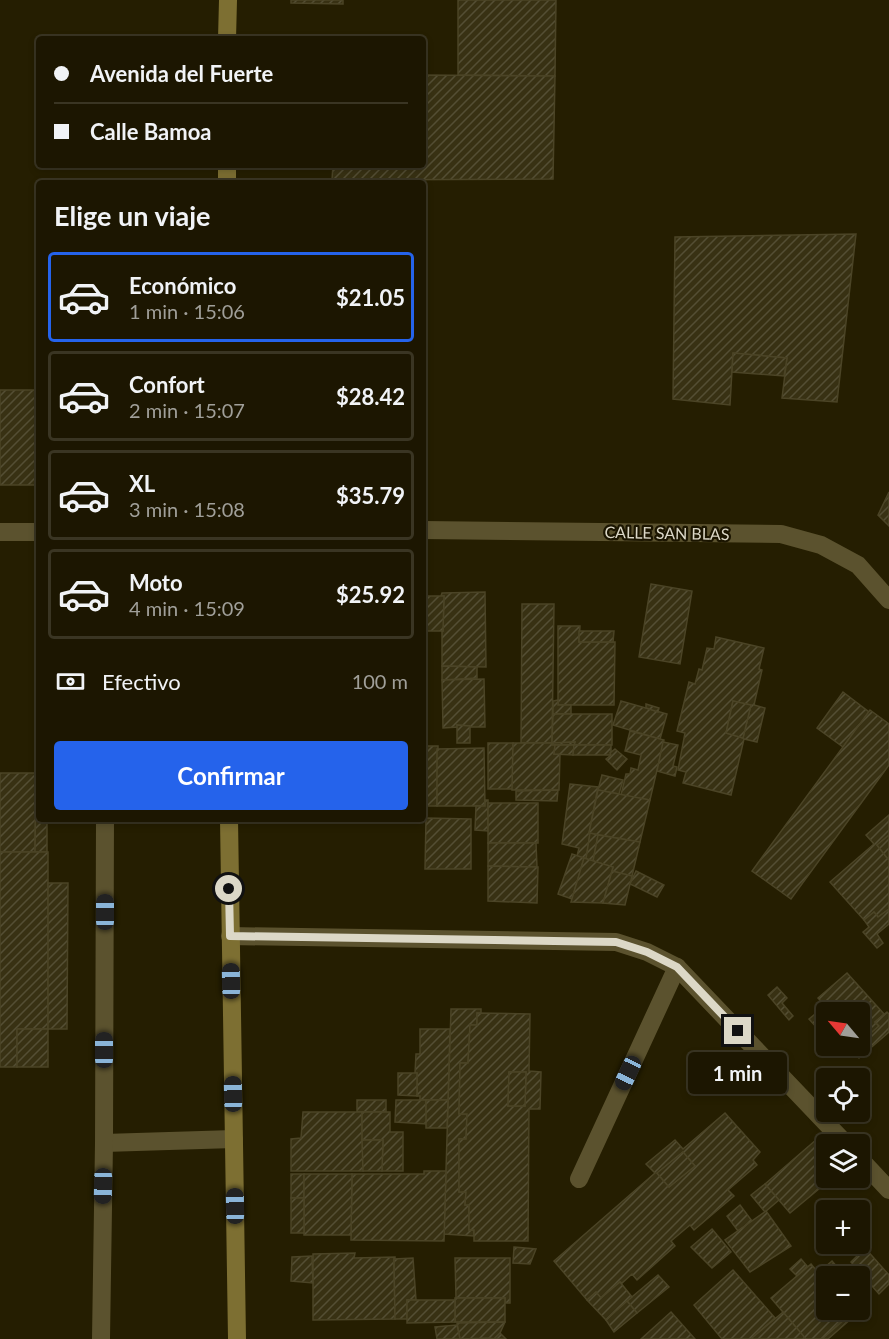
<!DOCTYPE html>
<html lang="es">
<head>
<meta charset="utf-8">
<style>
  body { margin:0; font-family:Lato,sans-serif; background:#292310; color:#f1f3f6; height:100vh; display:flex; flex-direction:column; font-size:22px; white-space:nowrap }
  * { box-sizing:border-box; margin:0 }
  p { font-size:20px; color:#a09f99 }
  .icon { flex:none; width:33px; height:33px; fill:none; stroke:currentColor; stroke-width:2; stroke-linecap:round; stroke-linejoin:round }
  .map { position:relative; flex:1; overflow:hidden }
  .panel { position:absolute; left:36px; top:180px; width:390px; height:642px; display:flex; flex-direction:column; background:#1c1601; border-radius:6px; box-shadow:0 3px 9px #0003,0 0 0 2px #3a3523 }
  .panel>* { flex:none }
  .guide { position:absolute; left:36px; top:36px; width:390px; height:132px; border-radius:6px; box-shadow:0 3px 9px #0003,0 0 0 2px #3a3523; display:grid; align-content:center; height:132px; padding:0 18px; background:#1c1601 }
  .needle { width:39px; rotate:299deg }
  .controls { position:absolute; left:816px; top:1002px; display:grid; gap:12px }
  .controls a { display:grid; place-items:center; width:54px; height:54px; border-radius:6px; background:#1c1601; box-shadow:0 3px 9px #0003,0 0 0 2px #3a3523; font-size:30px }
  .end { position:absolute; width:27px; height:27px; margin:-14px; border:8px solid #dcd8c7; background:#111; box-shadow:0 0 0 3px #111 }
  .from { border-radius:50% }
  .bubble { position:absolute; height:42px; border-radius:6px; background:#1c1601; box-shadow:0 3px 9px #0003,0 0 0 2px #3a3523; font-size:20px; font-weight:700; line-height:42px; text-align:center }
  .car { position:absolute; width:18px; height:36px; margin:-18px -9px; border-radius:8px; box-shadow:0 0 4px 2px #0007; background:linear-gradient(#222 24%,#8ab4d8 0 40%,#222 0 76%,#8ab4d8 0 86%,#222 0) }
  .guide b { display:flex; align-items:center; gap:21px; height:57px; font-size:22px }
  .guide b+b { border-top:2px solid #3a3523 }
  .guide i { width:15px; height:15px; background:#f1f3f6 }
  ul { padding:0; list-style:none }
  li { display:flex; align-items:center; gap:18px; height:90px; margin:0 12px 9px; padding:0 6px; border:3px solid #3a3523; border-radius:6px }
  li div { flex:1 }
  li b { display:block; font-size:22px }
  li em { font-style:normal; font-weight:700 }
  li.selected { border-color:#2563eb }
  li>.icon { width:54px; height:54px; stroke-width:1.5 }
  h2 { padding:0 18px; font-size:27px; line-height:72px }
  .pay { display:flex; align-items:center; gap:15px; height:66px; padding:0 18px; font-size:22px }
  .pay p { margin-inline-start:auto }
  .action { display:flex; gap:12px; margin-top:auto; padding:12px 18px }
  .action a { flex:1; height:69px; border-radius:6px; background:#2563eb; color:#fff; font-size:24px; font-weight:700; line-height:69px; text-align:center }
  .map>svg:first-child { display:block }
  .building { fill:url(#building-hatch); stroke:#4b4426; stroke-width:1.5; fill-rule:evenodd }
  .lines { fill:none; stroke-linecap:round; stroke-linejoin:round }
  .lane { stroke:#5b522e; stroke-width:18 }
  .street { stroke:#5b522e; stroke-width:18 }
  .secondary { stroke:#7d6f32; stroke-width:18 }
  .route { stroke:#dcd8c7; stroke-width:8 }
  .labels { text-anchor:middle; stroke-width:4.5; stroke-linejoin:round; paint-order:stroke }
  .street-label { font-size:16px; fill:#dcd8c7; stroke:#1b1500 }
</style>
</head>
<body>
<div class="map">
<svg width="889" height="1339" viewBox="0 0 889 1339">
  <defs>
    <pattern id="building-hatch" width="6" height="6" patternUnits="userSpaceOnUse" patternTransform="scale(1.5)"><rect width="6" height="6" fill="#383113"/><path d="M-1 1l2-2M0 6l6-6M5 7l2-2" fill="none" stroke="#544e34"/></pattern>
  </defs>
  <rect width="100%" height="100%" fill="#251e01"/>
  <g class="building">
    <polygon points="291,0 343,0 343,4 291,3"/>
    <polygon points="458,0 556,0 555,76 458,75"/>
    <polygon points="423,75 555,76 553,179 332,180 333,165 423,165"/>
    <polygon points="856,234 837,402 782,398 787,358 733,353 730,405 673,399 675,237"/>
    <polygon points="423,334 426,335 425,380 423,380"/>
    <polygon points="733,353 787,358 784,376 732,372"/>
    <rect x="0" y="390" width="39" height="95"/>
    <polygon points="889,492 889,526 878,515"/>
    <polygon points="651,584 692,591 680,664 639,657"/>
    <polygon points="485,592 486,667 442,666 442,631 443,631 444,596 441,596 442,593"/>
    <polygon points="423,596 444,596 443,631 423,631"/>
    <polygon points="522,604 554,604 552,743 521,743"/>
    <polygon points="558,626 580,626 579,642 615,642 614,705 558,705"/>
    <polygon points="579,631 614,631 613,642 579,642"/>
    <path d="M716 637 764 648 759 669 762 670 754 705 765 708 757 742 744 739 731 795 683 783 686 772 678 770 685 733 677 731 689 682 695 684 699 669 702 670 707 648 714 649ZM733 701 751 705 743 738 726 733Z"/>
    <polygon points="442,666 477,667 477,678 442,680"/>
    <polygon points="484,679 485,727 470,727 470,726 457,725 458,727 443,728 442,680"/>
    <polygon points="843,692 869,712 843,747 817,728"/>
    <polygon points="558,700 558,705 571,705 571,714 553,714 553,701"/>
    <polygon points="621,701 667,714 660,739 613,725"/>
    <polygon points="733,701 751,705 743,738 726,733"/>
    <polygon points="646,704 659,708 658,712 646,708"/>
    <polygon points="870,710 889,724 889,765 791,899 752,871"/>
    <polygon points="553,714 612,714 612,745 574,745 575,742 552,743"/>
    <polygon points="457,725 470,726 470,743 457,743"/>
    <polygon points="630,731 664,740 650,800 621,795 626,774 630,774 631,768 638,770 641,755 625,751"/>
    <polygon points="575,742 574,745 552,745 552,743"/>
    <polygon points="663,742 678,745 673,766 677,767 675,776 657,771"/>
    <rect x="488" y="743" width="25" height="46"/>
    <polygon points="513,743 552,743 552,745 555,745 554,754 560,754 559,790 512,790"/>
    <polygon points="555,745 574,745 573,755 554,754"/>
    <polygon points="574,745 611,745 611,755 573,755"/>
    <polygon points="423,746 438,746 437,806 423,806"/>
    <polygon points="484,748 485,806 437,806 437,749"/>
    <polygon points="615,749 627,759 617,770 606,759 611,755 610,753"/>
    <polygon points="0,773 36,773 35,852 0,852"/>
    <polygon points="36,773 39,773 39,819 47,819 47,852 35,852"/>
    <polygon points="602,775 623,780 619,794 598,790"/>
    <polygon points="570,784 598,787 589,833 590,833 586,859 577,856 579,848 562,844"/>
    <polygon points="558,790 557,801 516,800 516,791"/>
    <polygon points="598,790 650,800 640,842 589,833"/>
    <polygon points="485,800 488,800 488,831 475,830 476,806 485,806"/>
    <rect x="488" y="803" width="50" height="40"/>
    <polygon points="889,815 889,835 877,845 888,859 889,858 889,909 878,917 874,912 864,920 830,882 874,844 866,835"/>
    <polygon points="426,818 471,819 471,869 425,869"/>
    <polygon points="590,833 598,835 593,861 586,859"/>
    <polygon points="598,835 640,842 632,876 612,871 613,867 593,861"/>
    <polygon points="889,835 889,858 888,859 877,845"/>
    <polygon points="488,843 536,843 537,867 488,866"/>
    <polygon points="0,852 48,852 48,1029 17,1029 17,1067 0,1067"/>
    <polygon points="572,854 584,858 572,899 558,894"/>
    <polygon points="584,858 613,867 603,903 571,902"/>
    <polygon points="488,866 538,867 537,903 488,901"/>
    <polygon points="612,871 632,876 625,905 603,903"/>
    <polygon points="636,871 664,885 657,897 630,884"/>
    <polygon points="48,883 68,883 67,1029 48,1029"/>
    <polygon points="889,909 889,924 877,934 883,943 877,948 863,932 869,927 864,920 874,912 878,917"/>
    <polygon points="847,973 884,1014 875,1022 879,1026 865,1038 862,1034 860,1036 860,1012 831,1012 818,998"/>
    <polygon points="777,987 787,998 782,1003 793,1016 789,1020 768,995"/>
    <polygon points="825,1006 831,1012 826,1012 826,1021 818,1029 809,1019"/>
    <polygon points="451,1009 481,1009 481,1013 477,1013 477,1025 470,1025 468,1063 460,1063 459,1114 467,1114 466,1139 459,1139 459,1192 466,1192 465,1205 469,1205 469,1230 474,1230 474,1236 444,1234"/>
    <polygon points="887,1012 889,1014 889,1032 859,1058 848,1046 860,1046 860,1036 862,1034 865,1038 879,1026 875,1022"/>
    <path d="M477 1013 530 1014 529 1071 541 1072 540 1109H529L528 1241H474V1230H469V1205H465L466 1192H459V1139H466L467 1114H459L460 1063H468L470 1025H477ZM509 1072H526L525 1106H508Z"/>
    <polygon points="826,1021 826,1041 816,1030"/>
    <rect x="17" y="1029" width="31" height="38"/>
    <polygon points="420,1029 450,1029 448,1100 420,1100 420,1096 417,1096 417,1073 415,1073 416,1054 420,1054"/>
    <polygon points="831,1046 849,1046 840,1055"/>
    <polygon points="509,1072 526,1072 525,1106 508,1106"/>
    <polygon points="398,1073 417,1073 417,1096 398,1095"/>
    <rect x="357" y="1100" width="29" height="12"/>
    <polygon points="396,1100 426,1100 427,1124 395,1122"/>
    <polygon points="426,1100 448,1100 447,1128 426,1128"/>
    <polygon points="303,1112 362,1112 363,1171 291,1171 291,1139 301,1138"/>
    <polygon points="362,1112 390,1112 390,1132 403,1132 403,1171 382,1171 383,1140 362,1140"/>
    <path d="M725 1113 760 1152 753 1160 757 1165 728 1190 734 1196 694 1230 690 1225 671 1241 675 1246 637 1280 632 1274 622 1283 620 1282 601 1298 596 1292 587 1300 554 1261 655 1173 646 1164 675 1140 683 1149ZM683 1152 695 1166 669 1187 657 1173Z"/>
    <polygon points="817,1139 826,1150 826,1178 832,1178 790,1213 765,1184"/>
    <polygon points="362,1140 383,1140 382,1171 363,1171"/>
    <polygon points="683,1152 695,1166 669,1187 657,1173"/>
    <polygon points="424,1171 446,1171 444,1241 351,1240 352,1174 424,1174"/>
    <rect x="291" y="1174" width="13" height="24"/>
    <polygon points="304,1174 352,1174 351,1235 304,1235"/>
    <polygon points="765,1184 779,1200 765,1212 751,1195"/>
    <rect x="291" y="1198" width="13" height="35"/>
    <polygon points="740,1205 752,1221 738,1231 727,1216"/>
    <polygon points="766,1211 791,1246 750,1272 725,1240"/>
    <polygon points="712,1229 731,1252 712,1268 691,1247"/>
    <polygon points="514,1247 536,1249 530,1264 513,1263"/>
    <polygon points="865,1248 889,1275 889,1284 879,1294 851,1262"/>
    <polygon points="355,1253 354,1258 395,1257 395,1260 394,1259 395,1319 313,1320 313,1254"/>
    <polygon points="312,1256 313,1283 291,1281 292,1257"/>
    <polygon points="413,1258 416,1300 407,1300 407,1319 395,1319 394,1259"/>
    <polygon points="455,1258 510,1258 510,1303 505,1303 505,1298 456,1298"/>
    <polygon points="801,1259 807,1266 797,1276 790,1269"/>
    <polygon points="832,1261 845,1276 826,1276 826,1282 818,1273"/>
    <polygon points="811,1264 826,1282 826,1310 850,1310 852,1312 822,1339 806,1339 771,1298"/>
    <polygon points="733,1270 775,1318 752,1338 753,1339 722,1339 694,1305"/>
    <polygon points="658,1275 669,1287 637,1313 627,1301"/>
    <polygon points="620,1282 632,1297 606,1320 587,1300 596,1292 601,1298"/>
    <polygon points="860,1293 866,1301 860,1306"/>
    <rect x="455" y="1298" width="50" height="24"/>
    <polygon points="407,1300 455,1300 455,1322 407,1323"/>
    <polygon points="627,1301 637,1313 614,1332 606,1320"/>
    <polygon points="671,1312 695,1339 641,1339"/>
    <polygon points="783,1312 806,1339 753,1339 752,1338"/>
    <polygon points="851,1314 853,1317 836,1332 828,1339 822,1339"/>
    <polygon points="505,1322 500,1333 494,1339 489,1338 460,1339 457,1323"/>
    <polygon points="457,1325 460,1339 437,1339 435,1327"/>
    <polygon points="500,1333 506,1339 494,1339"/>
  </g>
  <g class="lines">
    <g class="lane">
      <polyline points="104,1143 234,1139"/>
      <polyline points="579,1179 677,967"/>
      <polyline points="101,1339 104,1143 105,819"/>
    </g>
    <g class="street">
      <polyline points="423,530 781,534 821,545 858,565 889,600"/>
      <polyline points="0,532 39,532"/>
      <polyline points="230,936 616,942 647,952 677,967 846,1144"/>
      <polyline points="860,1159 889,1190"/>
    </g>
    <g class="secondary">
      <polyline points="227,39 228,0"/>
      <polyline points="227,183 227,165"/>
      <polyline points="229,819 237,1339"/>
    </g>
  </g>
  <g class="lines">
    <polyline class="route" points="229,889 230,936 616,942 647,952 677,967 738,1031"/>
  </g>
  <g class="labels">
    <g class="street-label">
      <text transform="translate(667 533) rotate(1)" y="6">CALLE SAN BLAS</text>
    </g>
  </g>
</svg>
<div class="controls">
<a><svg class="needle" viewBox="-14 -14 28 28"><path d="M0-13l5 13h-10z" fill="#e53935"/><path d="M0 13l5-13h-10z" fill="#a09f99"/></svg></a>
<a><svg class="icon" aria-label="locate" viewBox="0 0 24 24"><circle cx="12" cy="12" r="6"/><path d="M12 2v4M12 18v4M2 12h4M18 12h4"/></svg></a>
<a><svg class="icon" aria-label="layers" viewBox="0 0 24 24"><path d="M12 4l9 5-9 5-9-5zM3 14l9 5 9-5"/></svg></a>
<a>+</a>
<a>−</a>
</div>
<i class="end from" style="left:229px;top:889px"></i>
<i class="end" style="left:738px;top:1031px"></i>
<div class="bubble" style="left:688px;top:1052px;width:99px">1 min</div>
<i class="car" style="left:105px;top:912px;rotate:0deg"></i>
<i class="car" style="left:231px;top:981px;rotate:359deg"></i>
<i class="car" style="left:104px;top:1050px;rotate:0deg"></i>
<i class="car" style="left:628px;top:1073px;rotate:205deg"></i>
<i class="car" style="left:233px;top:1094px;rotate:359deg"></i>
<i class="car" style="left:103px;top:1186px;rotate:181deg"></i>
<i class="car" style="left:235px;top:1206px;rotate:359deg"></i>
<div class="guide">
<b><i class="from"></i>Avenida del Fuerte</b>
<b><i></i>Calle Bamoa</b>
</div>
<section class="panel">
<h2>Elige un viaje</h2>
<ul>
<li class="selected"><svg class="icon" aria-label="car" viewBox="0 0 24 24"><path d="M5 17H2v-5l4-1 3-4h7l3 4 3 1v5h-3M9 17h6M6 11h13"/><circle cx="7" cy="17" r="2"/><circle cx="17" cy="17" r="2"/></svg><div><b>Económico</b><p>1 min · 15:06</p></div><em>$21.05</em></li>
<li><svg class="icon" aria-label="car" viewBox="0 0 24 24"><path d="M5 17H2v-5l4-1 3-4h7l3 4 3 1v5h-3M9 17h6M6 11h13"/><circle cx="7" cy="17" r="2"/><circle cx="17" cy="17" r="2"/></svg><div><b>Confort</b><p>2 min · 15:07</p></div><em>$28.42</em></li>
<li><svg class="icon" aria-label="car" viewBox="0 0 24 24"><path d="M5 17H2v-5l4-1 3-4h7l3 4 3 1v5h-3M9 17h6M6 11h13"/><circle cx="7" cy="17" r="2"/><circle cx="17" cy="17" r="2"/></svg><div><b>XL</b><p>3 min · 15:08</p></div><em>$35.79</em></li>
<li><svg class="icon" aria-label="car" viewBox="0 0 24 24"><path d="M5 17H2v-5l4-1 3-4h7l3 4 3 1v5h-3M9 17h6M6 11h13"/><circle cx="7" cy="17" r="2"/><circle cx="17" cy="17" r="2"/></svg><div><b>Moto</b><p>4 min · 15:09</p></div><em>$25.92</em></li>
</ul>
<div class="pay"><svg class="icon" aria-label="cash" viewBox="0 0 24 24"><path d="M3 7h18v10H3z"/><circle cx="12" cy="12" r="2"/></svg>Efectivo<p>100 m</p></div>
<div class="action"><a>Confirmar</a></div>
</section>
</div>
</body>
</html>
